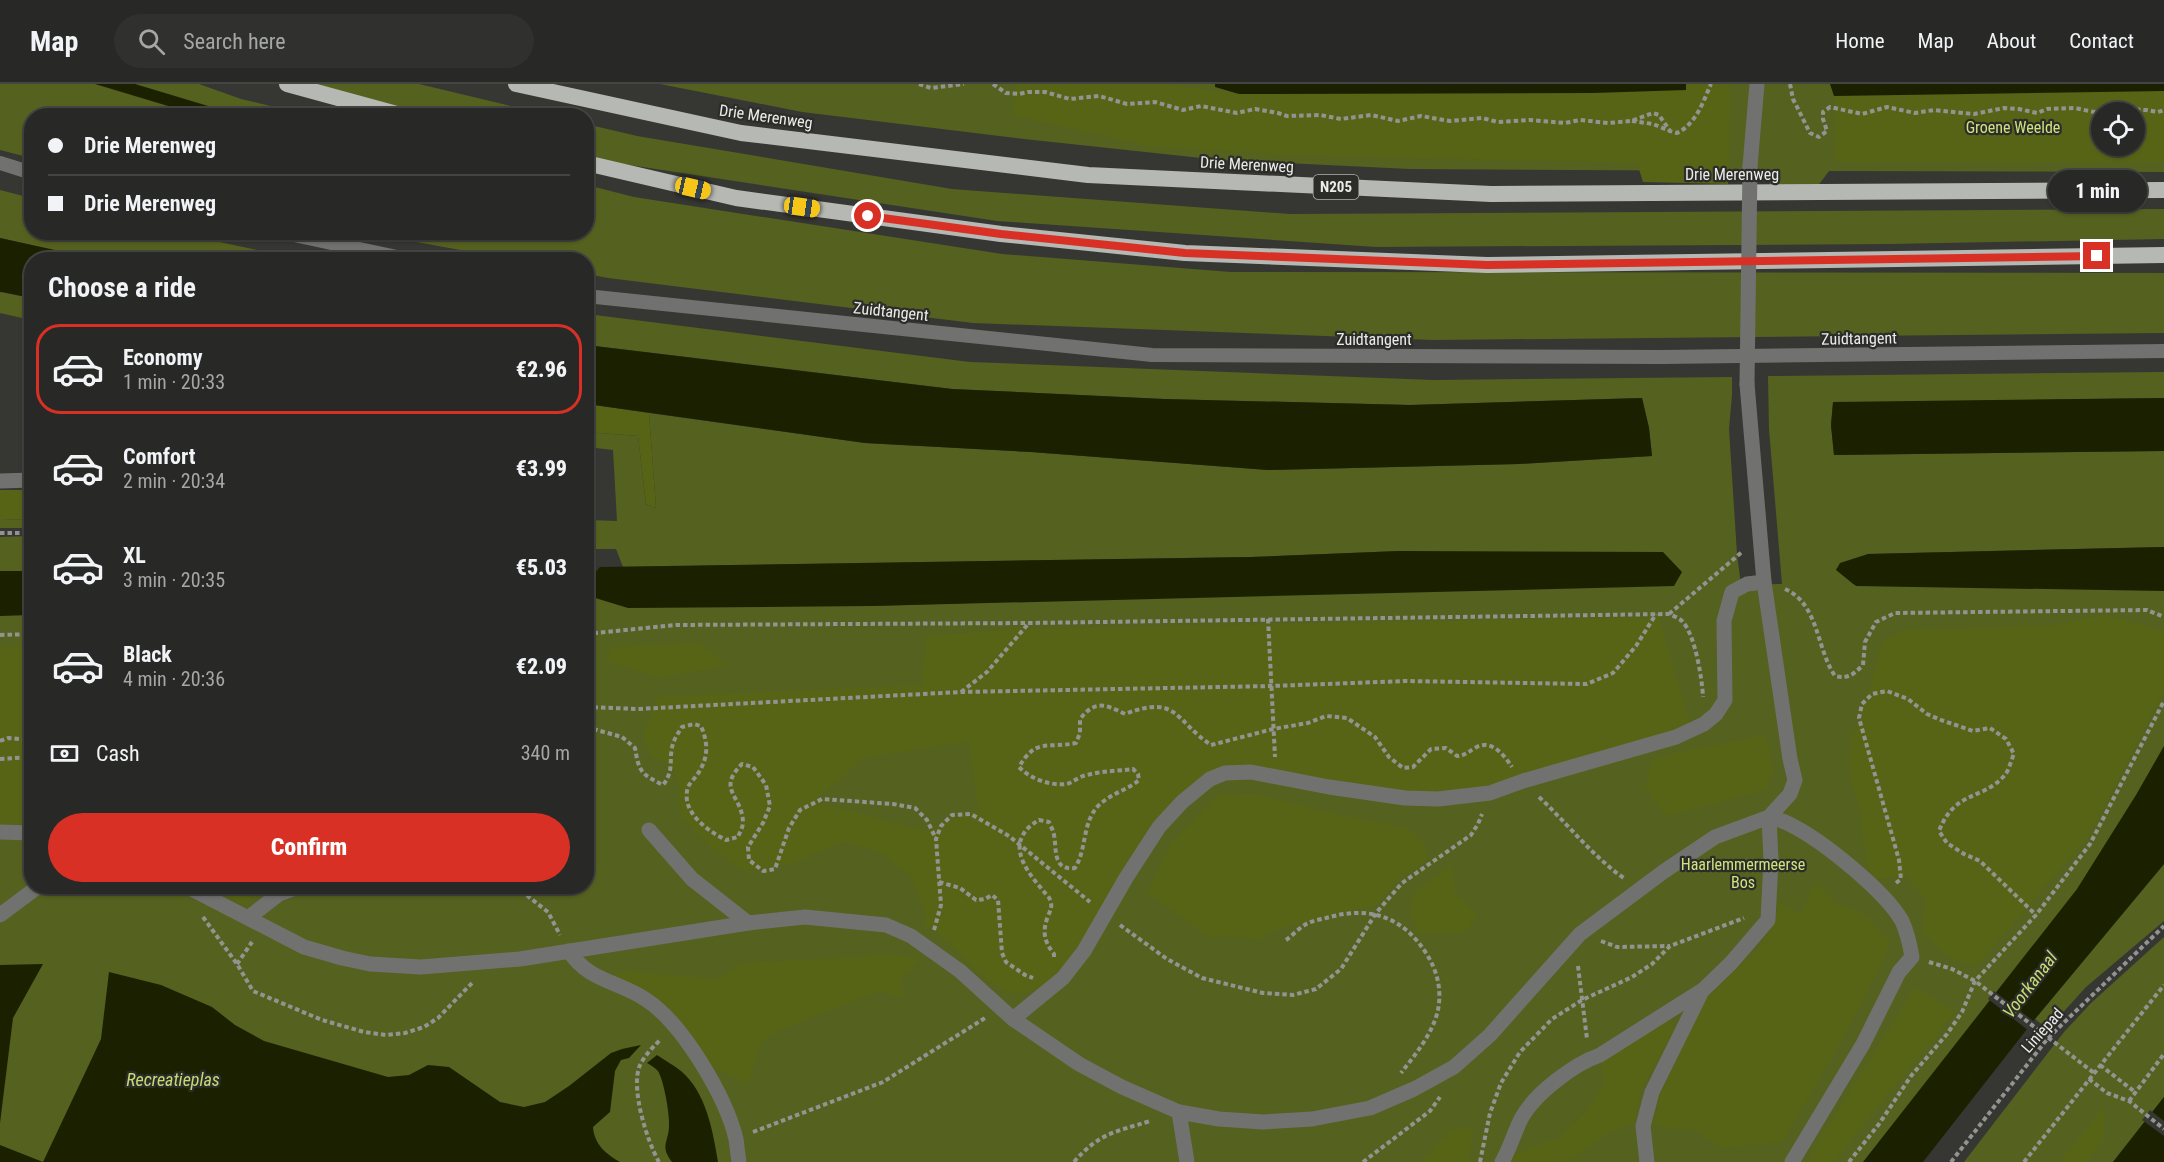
<!DOCTYPE html>
<html lang="en">
<head>
<meta charset="utf-8">
<style>
  body { margin:0; font-family:"Roboto Condensed",sans-serif; background:#30312e; color:#f1f3f6; height:100vh; display:flex; flex-direction:column; font-size:22px; white-space:nowrap }
  * { box-sizing:border-box; margin:0 }
  p { font-size:20px; color:#a5a6a7 }
  .icon { flex:none; width:33px; height:33px; fill:none; stroke:currentColor; stroke-width:2; stroke-linecap:round; stroke-linejoin:round }
  .map { position:relative; flex:1; overflow:hidden }
  .details { position:absolute; left:24px; top:168px; width:570px; height:642px; display:flex; flex-direction:column; background:#282926; border-radius:24px; box-shadow:0 2px 4px #0004,0 0 0 2px #444543 }
  .details>* { flex:none }
  .banner { position:absolute; left:24px; top:24px; width:570px; height:132px; border-radius:24px; box-shadow:0 2px 4px #0004,0 0 0 2px #444543; display:grid; align-content:center; height:132px; padding:0 24px; background:#282926 }
  .buttons { position:absolute; left:2091px; top:18px; display:grid; gap:12px }
  .buttons a { display:grid; place-items:center; width:54px; height:54px; border-radius:50%; background:#282926; box-shadow:0 2px 4px #0004,0 0 0 2px #444543; font-size:30px }
  .end { position:absolute; width:27px; height:27px; margin:-14px; border:8px solid #d93025; background:#fff; box-shadow:0 0 0 3px #fff }
  .from { border-radius:50% }
  .bubble { position:absolute; height:42px; border-radius:21px; background:#282926; box-shadow:0 2px 4px #0004,0 0 0 2px #444543; font-size:20px; font-weight:800; line-height:42px; text-align:center }
  .car { position:absolute; width:18px; height:36px; margin:-18px -9px; border-radius:8px; box-shadow:0 0 4px 2px #0007; background:linear-gradient(#f5c518 24%,#345 0 40%,#f5c518 0 76%,#345 0 86%,#f5c518 0) }
  .banner b { display:flex; align-items:center; gap:21px; height:57px; font-size:22px }
  .banner b+b { border-top:2px solid #444543 }
  .banner i { width:15px; height:15px; background:#f1f3f6 }
  ul { padding:0; list-style:none }
  li { display:flex; align-items:center; gap:18px; height:90px; margin:0 12px 9px; padding:0 12px; border:3px solid transparent; border-radius:24px }
  li div { flex:1 }
  li b { display:block; font-size:22px }
  li em { font-style:normal; font-weight:800 }
  li.selected { border-color:#d93025 }
  li>.icon { width:54px; height:54px; stroke-width:1.5 }
  h2 { padding:0 24px; font-size:27px; line-height:72px }
  .pay { display:flex; align-items:center; gap:15px; height:66px; padding:0 24px; font-size:22px }
  .pay p { margin-inline-start:auto }
  .button { display:flex; gap:12px; margin-top:auto; padding:12px 24px }
  .button a { flex:1; height:69px; border-radius:36px; background:#d93025; color:#fff; font-size:24px; font-weight:800; line-height:69px; text-align:center }
  header { display:flex; align-items:center; gap:36px; box-sizing:border-box; height:84px; padding:0 30px; background:#282926; border-bottom:2px solid #444543 }
  header strong { font-size:28px }
  nav { display:flex; gap:33px; margin-inline-start:auto; font-size:21px }
  .search { width:420px; height:54px; background:#30312e; display:flex; align-items:center; gap:15px; box-sizing:border-box; padding:0 21px; border-radius:33px; color:#a5a6a7; font-size:22px }
  .map>svg:first-child { display:block }
  .green { fill:#55611f; fill-rule:evenodd }
  .forest { fill:#576416; fill-rule:evenodd }
  .water { fill:#1b2100 }
  .pier { fill:#363733 }
  .lines { fill:none; stroke-linecap:round; stroke-linejoin:round }
  .path { stroke:#939491; stroke-width:4; stroke-dasharray:4.5 3; stroke-linecap:butt }
  .service { stroke:#717270; stroke-width:14 }
  .pedestrian { stroke:#717270; stroke-width:15 }
  .minor { stroke:#717270; stroke-width:15 }
  .trunk { stroke:#b6b8b3; stroke-width:16 }
  .pedestrian-bridge { stroke:#717270; stroke-width:15 }
  .route { stroke:#d93025; stroke-width:8 }
  .labels { text-anchor:middle; stroke-width:4.5; stroke-linejoin:round; paint-order:stroke }
  .shield { fill:#2c2d29; stroke:#b2b3b0; stroke-width:1.5 }
  .shield-label { font-size:15px; font-weight:bold; fill:#ebecea }
  .street-label { font-size:16px; fill:#ebecea; stroke:#2c2d29 }
  .park-label { font-size:16px; fill:#cfe47e; stroke:#2c2d29 }
  .water-label { font-size:18px; font-style:italic; fill:#c5db74; stroke:#2c2d29 }
</style>
</head>
<body>
<header>
<strong>Map</strong>
<div class="search"><svg class="icon" aria-label="search" viewBox="0 0 24 24"><circle cx="10" cy="10" r="6"/><path d="M15 15l6 6"/></svg>Search here</div>
<nav><a>Home</a><a>Map</a><a>About</a><a>Contact</a></nav>
</header>
<div class="map">
<svg width="2164" height="1078" viewBox="0 0 2164 1078">
  <rect width="100%" height="100%" fill="#363733"/>
  <g class="green">
    <polygon points="0,0 199,0 241,15 308,31 32,32 31,74 0,66"/>
    <polygon points="307,0 419,0 548,31 429,31"/>
    <path d="M660 0H2164V88L1829 87 1817 103 1770 102 1769 87 1410 85 1220 76 1024 55 802 28ZM2102 28H2134V62H2102Z"/>
    <polygon points="586,40 637,52 952,105 1290,130 2164,125 2164,155 1889,160 1376,163 997,137 610,78 587,72"/>
    <polygon points="587,101 634,113 1002,170 1231,188 2164,189 2164,249 1434,256 973,239 608,194 587,190 586,176 510,175 367,149 586,148"/>
    <polygon points="0,106 31,114 32,148 177,149 300,175 96,176 0,154"/>
    <polygon points="0,208 31,214 31,236 0,229"/>
    <polygon points="587,230 970,278 1433,296 1732,293 1732,311 1729,345 1737,470 1741,501 1782,500 1769,345 1768,292 2164,288 2164,314 1833,319 1831,341 1834,371 2164,367 2164,463 1868,470 1836,485 1853,500 2164,496 2164,715 1884,1078 0,1078 0,526 31,526 32,802 586,802 587,508 592,513 871,522 1030,517 1399,467 1251,473 623,483 616,465 587,465 587,436 617,437 613,366 587,363 587,348 638,352 646,420 656,424 649,329 865,359 1031,368 1268,386 1519,380 1652,372 1649,344 1642,314 1410,321 1164,315 952,305 587,261"/>
    <polygon points="31,435 31,444 0,444 0,436"/>
    <polygon points="31,452 31,487 0,487 0,453"/>
    <polygon points="2164,780 2164,837 2086,903 2048,945 2035,935"/>
    <polygon points="2164,853 2164,1013 2113,1078 1964,1078 2064,948 2091,919"/>
  </g>
  <g class="forest">
    <polygon points="1017,0 1162,0 1239,10 1686,5 1686,0 1731,0 1728,100 1643,98 1637,79 1287,71 1149,62 1012,31"/>
    <path d="M2164 7V78H1835L1834 12ZM2102 28H2134V62H2102Z"/>
    <polygon points="587,320 649,329 656,424 646,420 638,352 587,348"/>
    <polygon points="31,406 31,435 0,436 0,406"/>
    <path d="M2106 530 2164 548V607L2087 754 1978 880C1953 882 1939 864 1922 848L1925 816 1905 791 1874 796 1870 792 1862 751 1861 726 1849 691 1850 655 1860 638 1883 557 1903 546 2057 541Z"/>
    <path d="M1659 533 1690 641 1487 703 1439 710 1208 690 1058 891C1046 900 1032 911 1017 910 991 908 962 870 943 854 938 849 931 845 924 840L925 829 912 793 879 767 842 758 794 779 744 787 710 762 681 732 678 701 673 682 652 673 643 653 657 613 922 601 926 552 1017 545ZM969 658 978 725 925 747 814 717 866 673Z"/>
    <polygon points="699,559 728,582 660,593 605,578 611,563"/>
    <polygon points="31,562 31,741 0,739 0,563"/>
    <polygon points="1765,651 1774,686 1765,706 1666,732 1645,703 1652,676 1674,669"/>
    <path d="M1219 709 1256 710 1340 731 1407 743 1424 758 1428 775 1399 794 1376 822C1338 827 1304 838 1268 849L1263 855 1208 852 1147 809 1171 759Z"/>
    <polygon points="1452,781 1455,808 1477,832 1465,848 1418,850 1410,827 1413,809"/>
    <polygon points="1815,797 1836,819 1865,830 1890,857 1884,876 1832,974 1782,1058 1722,1064 1693,1045 1675,1045 1653,1040 1660,1011 1706,915 1758,865 1775,837 1779,817 1801,830"/>
    <polygon points="209,803 254,803 257,812 241,820"/>
    <polygon points="891,871 922,875 901,894 905,914 880,907 782,945 761,958 748,1000 708,981 673,928 653,911 611,893 622,887 719,895 741,879"/>
    <polygon points="1915,903 1955,928 1833,1078 1806,1078"/>
    <path d="M1667 937H1674L1673 947 1641 1005 1635 1040C1604 1045 1594 1063 1570 1076 1562 1078 1520 1078 1509 1078L1512 1071 1558 1054 1587 1026 1604 999 1600 977Z"/>
    <polygon points="2104,1022 2104,1055 2086,1078 2060,1078"/>
    <polygon points="1473,1043 1469,1078 1421,1078 1452,1045"/>
  </g>
  <g class="water">
    <polygon points="95,0 135,0 238,31 198,31"/>
    <polygon points="1215,0 1686,0 1686,6 1593,9 1239,10 1215,3"/>
    <polygon points="1830,0 2164,0 2164,7 1834,12"/>
    <polygon points="0,154 96,175 32,176 31,214 3,208 0,208"/>
    <polygon points="586,261 952,305 1164,315 1410,321 1642,314 1649,344 1652,372 1519,380 1268,386 1031,368 865,359 587,320"/>
    <polygon points="2164,314 2164,367 1834,371 1831,341 1833,318"/>
    <polygon points="2164,463 2164,507 1856,502 1836,486 1840,479 1868,470"/>
    <polygon points="1399,467 1663,468 1682,488 1674,502 871,522 628,524 592,513 587,508 587,498 600,483 1251,473"/>
    <polygon points="0,487 31,487 31,531 0,532"/>
    <polygon points="2164,662 2164,780 2035,935 1923,1078 1863,1078 2077,805 2136,711"/>
    <polygon points="43,880 13,934 0,1039 0,881"/>
    <path d="M109 888 161 901 212 923 235 941 264 957 388 993 409 991 428 981 449 983 500 1018 524 1023 545 1018 569 1002 611 969 622 965 641 961 629 974 621 976 615 987 610 1028 593 1043C594 1060 606 1070 620 1078H0V1061L43 1078 101 955Z"/>
    <path d="M657 971C664 976 674 981 681 987 706 1008 713 1047 718 1078H672C660 1062 668 1059 669 1043 670 1031 664 997 658 987 655 984 651 981 647 979Z"/>
    <polygon points="2164,1013 2164,1078 2113,1078"/>
  </g>
  <g class="pier">
    <polygon points="1994,907 2036,939 2029,947 1988,915"/>
    <polygon points="2150,1026 2164,1037 2164,1052 2142,1036"/>
  </g>
  <g class="lines">
    <g class="path">
      <polyline points="919,0 931,4 964,0"/>
      <path d="M993 0 1006 9 1019 10 1028 8H1045L1070 15 1099 12 1127 20 1155 18 1183 26 1201 22 1237 29 1255 25 1278 29 1287 32 1320 31 1341 35 1371 31 1398 37 1421 32 1450 37 1482 34 1498 38 1530 36 1565 39 1580 36 1608 39 1631 37 1653 29 1659 31 1670 47 1677 49C1696 40 1703 18 1711 0"/>
      <polyline points="1790,0 1793,15 1810,49 1819,53 1827,47 1823,35 1823,28 1830,23 1862,30 1887,23 1915,29 1934,26 1974,30 2004,24 2019,25 2037,29 2047,25 2075,24 2094,28 2120,25 2146,26 2158,28 2164,26"/>
      <polyline points="1632,37 1653,40 1670,47"/>
      <polyline points="0,449 32,449"/>
      <path d="M1785 505C1819 520 1816 564 1835 592 1848 595 1853 591 1863 581L1865 558 1876 538 1895 529 2147 526 2164 533"/>
      <polyline points="1669,530 1742,468"/>
      <polyline points="1268,535 1275,673"/>
      <path d="M586 550 675 541 1029 539 1669 530C1673 532 1679 534 1682 537 1695 550 1702 594 1703 613"/>
      <polyline points="0,551 32,550"/>
      <polyline points="961,608 987,588 1029,539"/>
      <polyline points="586,623 638,625 961,608 1272,602 1406,597 1587,600 1613,589 1636,562 1656,530"/>
      <path d="M586 643 622 653 635 664C639 688 641 690 663 701 676 684 667 675 674 657 676 652 679 648 682 643L694 640 701 642C709 661 708 675 697 691 694 695 690 699 688 703 680 728 708 747 726 756L738 753C740 748 743 743 743 738 742 711 716 706 742 680L753 683 766 701 770 722 763 739 748 763 749 776 763 787 775 785 789 744 800 726 822 715 893 720 915 724 927 736 936 755"/>
      <polyline points="0,657 8,654 32,656"/>
      <polyline points="0,675 32,673"/>
      <path d="M1539 713C1568 740 1592 772 1625 795"/>
      <polyline points="939,798 960,804 976,816 985,815 992,811 998,816 1002,869 1006,878 1025,891 1033,894"/>
      <path d="M1896 799 1901 795 1899 776 1859 634 1862 620 1872 610 1887 607 1908 615 1927 630 1941 636 1973 647 1990 644 2006 655 2014 670C2011 676 2009 687 2004 692 1981 717 1955 706 1939 747L1947 759 1964 770 1980 777 2036 831"/>
      <polyline points="515,802 548,828 560,851"/>
      <polyline points="203,833 237,880 253,907 322,936 364,948 386,951 405,949 424,943 438,934 474,897"/>
      <polyline points="1120,841 1167,875 1202,894 1263,909 1293,911 1316,905 1341,885 1376,829 1402,799 1471,751 1478,740 1482,730"/>
      <polyline points="934,846 941,821 936,755 941,742 952,731 971,730 1009,752 1090,818"/>
      <path d="M1286 856C1293 851 1300 843 1308 839 1315 836 1323 835 1330 833 1370 822 1403 833 1426 869 1437 886 1442 905 1438 926 1433 949 1415 971 1401 989"/>
      <polyline points="1601,857 1617,863 1670,862"/>
      <path d="M1054 873V870C1044 857 1042 848 1048 832 1050 827 1052 824 1051 819 1050 812 1045 810 1041 804 1021 781 1006 755 1039 736L1049 738C1050 741 1052 744 1053 747 1058 761 1050 787 1075 784 1087 765 1082 739 1098 722 1111 709 1128 706 1139 696L1138 690 1133 685C1118 687 1102 687 1087 691 1079 692 1073 699 1066 700 1049 702 1029 694 1019 683 1036 653 1048 665 1076 659L1080 649V635C1095 616 1105 620 1125 630 1178 610 1174 636 1211 661L1273 645 1308 639 1326 632 1347 634 1375 653 1389 673 1403 684 1413 683 1431 665 1446 664 1457 672C1466 671 1468 668 1475 664 1491 654 1504 671 1512 683"/>
      <polyline points="1929,878 1952,885 1975,897 2094,989"/>
      <polyline points="237,880 252,858"/>
      <polyline points="1578,882 1587,955"/>
      <polyline points="2100,981 2135,1008"/>
      <polyline points="2089,995 2107,1009 2129,1017 2164,1045"/>
      <polyline points="2129,1017 2164,970"/>
      <polyline points="753,1048 883,998 985,934"/>
      <path d="M659 1078C647 1057 630 1004 640 981 645 971 653 963 661 955"/>
      <path d="M1074 1078C1099 1049 1115 1048 1150 1037"/>
      <polyline points="1363,1078 1430,1027 1440,1013"/>
      <polyline points="1480,1078 1490,1029 1501,999 1520,968 1552,935 1582,916 1632,893 1652,880 1670,862 1744,834"/>
      <polyline points="1849,1078 1879,1040 1911,992 1947,950 1962,928 1975,897 2036,831 2090,760 2164,617"/>
      <polyline points="1951,1078 2048,954 2164,842"/>
      <polyline points="2024,1078 2164,901"/>
    </g>
    <g class="service">
      <polyline points="0,79 32,89"/>
      <polyline points="280,148 411,176"/>
      <polyline points="586,212 1152,271 1662,273 2164,267"/>
    </g>
    <g class="pedestrian">
      <polyline points="1750,82 1757,0"/>
      <path d="M1769 733C1776 735 1785 737 1791 741 1823 757 1885 807 1902 837 1907 848 1910 861 1912 873L1899 888 1863 960 1792 1078"/>
      <polyline points="649,746 692,795 748,839"/>
      <polyline points="0,748 32,749"/>
      <polyline points="186,802 304,863 342,874 370,880 421,883 520,875 748,839 805,833 886,841 911,852 960,887 1013,935 1079,980 1122,1003 1179,1028 1219,1035 1263,1038 1312,1035 1370,1024 1414,1005 1454,983 1490,951 1580,850 1663,788 1715,753 1769,733 1790,710 1795,696 1790,675 1764,498 1747,300"/>
      <polyline points="0,831 39,802"/>
      <polyline points="248,834 279,810 301,802"/>
      <path d="M569 867C588 897 618 897 645 915 682 938 726 1013 736 1055 737 1063 738 1071 739 1078"/>
      <polyline points="1013,935 1063,894 1084,867 1126,794 1159,743 1182,718 1210,695 1225,689 1251,688 1329,703 1405,714 1438,715 1490,709 1523,697 1676,653 1704,640 1716,630 1725,616 1724,537 1732,508 1747,500 1764,498"/>
      <polyline points="1179,1028 1187,1078"/>
      <path d="M1502 1078C1510 1064 1514 1049 1521 1035 1534 1010 1574 980 1600 971L1701 907"/>
      <polyline points="1647,1078 1643,1042 1652,1008 1702,907 1731,879 1768,836 1771,776 1769,733"/>
    </g>
    <polyline class="minor" points="0,397 32,396"/>
    <g class="trunk">
      <polyline points="287,0 404,32"/>
      <polyline points="516,0 741,49 1088,91 1491,110 2164,106"/>
      <polyline points="586,79 736,114 1001,150 1185,169 1487,181 2164,171"/>
    </g>
    <polyline class="pedestrian-bridge" points="1747,300 1750,82"/>
  </g>
  <g class="lines">
    <polyline class="route" points="868,132 1001,150 1185,169 1487,181 2097,172"/>
  </g>
  <g class="labels">
    <rect class="shield" x="1313.5" y="91" width="45" height="24" rx="4.5"/>
    <g class="shield-label">
      <text x="1336" y="108">N205</text>
    </g>
    <g class="street-label">
      <text transform="translate(766 32) rotate(8)" y="6">Drie Merenweg</text>
      <text transform="translate(1247 80) rotate(3)" y="6">Drie Merenweg</text>
      <text x="1732" y="96">Drie Merenweg</text>
      <text transform="translate(891 227) rotate(6)" y="6">Zuidtangent</text>
      <text transform="translate(1859 254) rotate(-1)" y="6">Zuidtangent</text>
      <text x="1374" y="261">Zuidtangent</text>
      <text transform="translate(2042 946) rotate(-48)" y="6">Liniepad</text>
    </g>
    <g class="park-label">
      <text x="2013" y="49">Groene Weelde</text>
      <text x="1743" y="786">Haarlemmermeerse<tspan x="1743" dy="18">Bos</tspan></text>
    </g>
    <g class="water-label">
      <text transform="translate(2030 901) rotate(-53)" y="6">Voorkanaal</text>
      <text x="173" y="1002">Recreatieplas</text>
    </g>
  </g>
</svg>
<div class="buttons">
<a><svg class="icon" aria-label="locate" viewBox="0 0 24 24"><circle cx="12" cy="12" r="6"/><path d="M12 2v4M12 18v4M2 12h4M18 12h4"/></svg></a>
</div>
<i class="end from" style="left:868px;top:132px"></i>
<i class="end" style="left:2097px;top:172px"></i>
<div class="bubble" style="left:2048px;top:86px;width:99px">1 min</div>
<i class="car" style="left:693px;top:104px;rotate:103deg"></i>
<i class="car" style="left:802px;top:123px;rotate:98deg"></i>
<div class="banner">
<b><i class="from"></i>Drie Merenweg</b>
<b><i></i>Drie Merenweg</b>
</div>
<section class="details">
<h2>Choose a ride</h2>
<ul>
<li class="selected"><svg class="icon" aria-label="car" viewBox="0 0 24 24"><path d="M5 17H2v-5l4-1 3-4h7l3 4 3 1v5h-3M9 17h6M6 11h13"/><circle cx="7" cy="17" r="2"/><circle cx="17" cy="17" r="2"/></svg><div><b>Economy</b><p>1 min · 20:33</p></div><em>€2.96</em></li>
<li><svg class="icon" aria-label="car" viewBox="0 0 24 24"><path d="M5 17H2v-5l4-1 3-4h7l3 4 3 1v5h-3M9 17h6M6 11h13"/><circle cx="7" cy="17" r="2"/><circle cx="17" cy="17" r="2"/></svg><div><b>Comfort</b><p>2 min · 20:34</p></div><em>€3.99</em></li>
<li><svg class="icon" aria-label="car" viewBox="0 0 24 24"><path d="M5 17H2v-5l4-1 3-4h7l3 4 3 1v5h-3M9 17h6M6 11h13"/><circle cx="7" cy="17" r="2"/><circle cx="17" cy="17" r="2"/></svg><div><b>XL</b><p>3 min · 20:35</p></div><em>€5.03</em></li>
<li><svg class="icon" aria-label="car" viewBox="0 0 24 24"><path d="M5 17H2v-5l4-1 3-4h7l3 4 3 1v5h-3M9 17h6M6 11h13"/><circle cx="7" cy="17" r="2"/><circle cx="17" cy="17" r="2"/></svg><div><b>Black</b><p>4 min · 20:36</p></div><em>€2.09</em></li>
</ul>
<div class="pay"><svg class="icon" aria-label="cash" viewBox="0 0 24 24"><path d="M3 7h18v10H3z"/><circle cx="12" cy="12" r="2"/></svg>Cash<p>340 m</p></div>
<div class="button"><a>Confirm</a></div>
</section>
</div>
</body>
</html>
